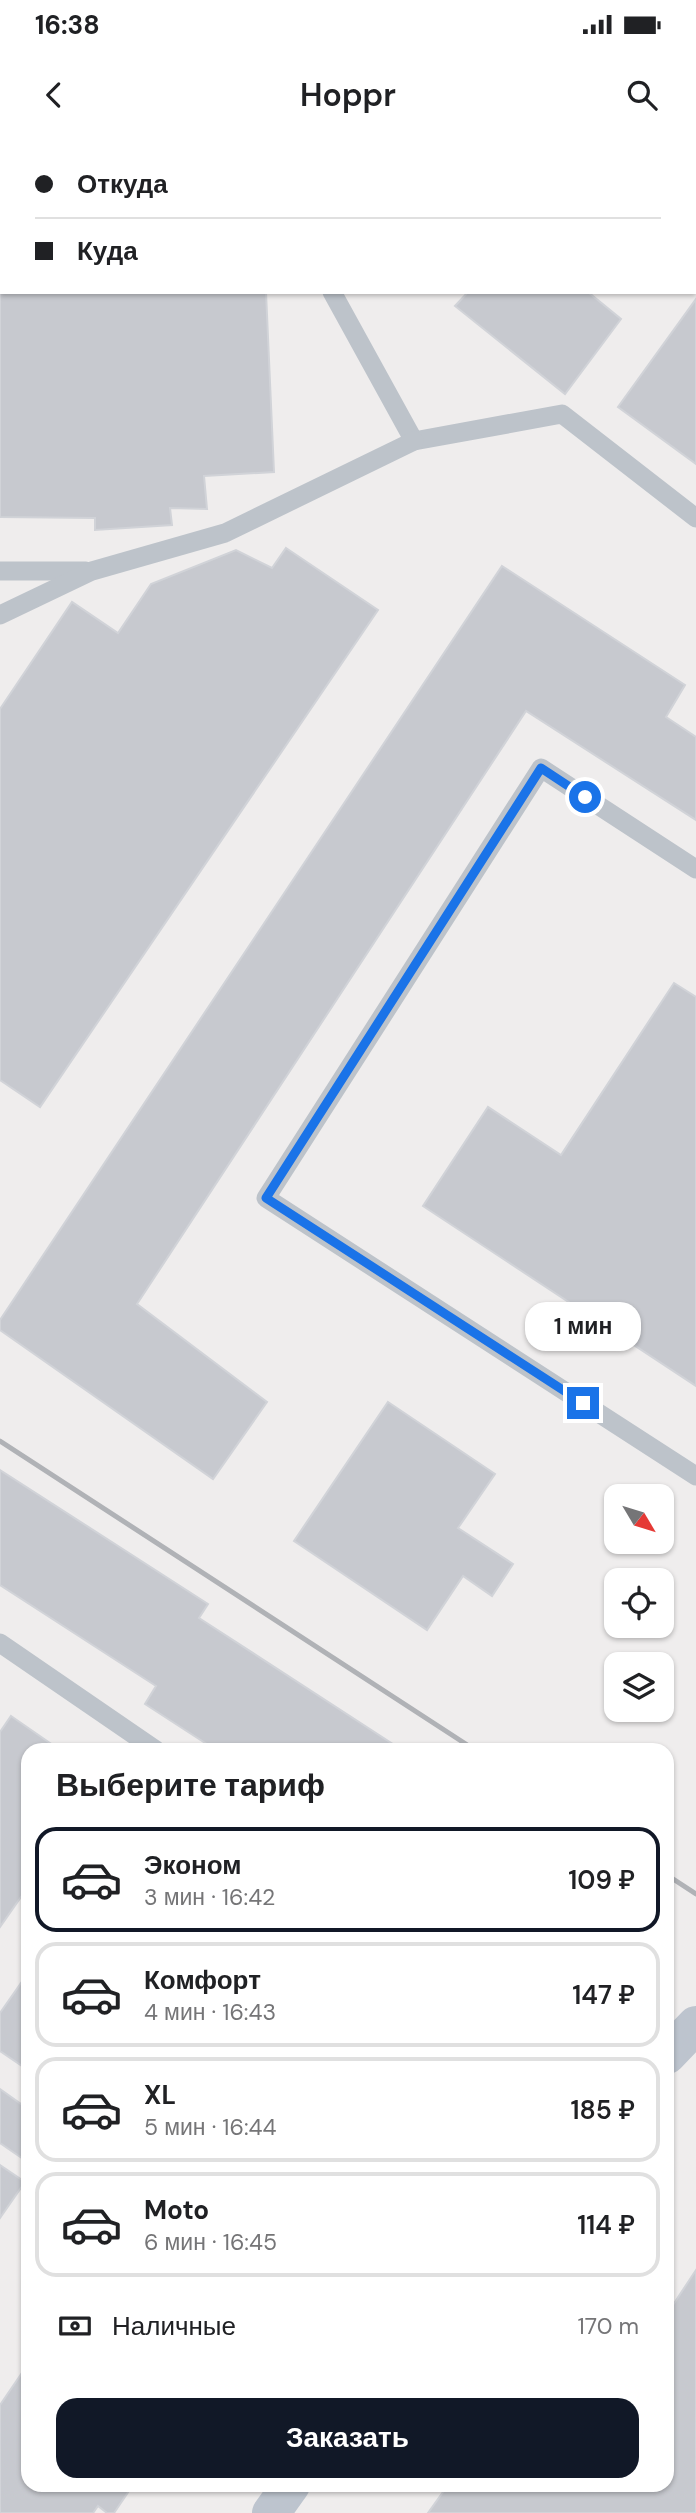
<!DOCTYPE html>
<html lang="ru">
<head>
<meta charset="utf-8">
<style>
  body { margin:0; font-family:"DM Sans",sans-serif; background:#f6f6f6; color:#202124; height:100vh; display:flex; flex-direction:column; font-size:26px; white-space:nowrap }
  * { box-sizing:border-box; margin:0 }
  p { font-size:23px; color:#757577 }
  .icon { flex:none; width:38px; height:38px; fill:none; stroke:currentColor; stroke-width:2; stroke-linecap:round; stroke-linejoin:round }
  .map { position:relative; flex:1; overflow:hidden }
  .drawer { position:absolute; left:21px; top:1603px; width:653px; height:749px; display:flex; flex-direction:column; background:#fff; border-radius:21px; box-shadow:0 2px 5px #0004 }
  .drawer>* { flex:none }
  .top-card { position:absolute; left:0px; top:0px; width:696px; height:154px; box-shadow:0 2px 5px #0004; display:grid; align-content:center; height:154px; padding:0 35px; background:#fff }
  .needle { width:46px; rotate:128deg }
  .buttons { position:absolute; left:604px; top:1344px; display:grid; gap:14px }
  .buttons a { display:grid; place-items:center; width:70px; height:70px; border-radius:14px; background:#fff; box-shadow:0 2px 5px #0004; font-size:35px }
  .end { position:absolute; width:32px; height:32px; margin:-16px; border:9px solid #1a73e8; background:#fff; box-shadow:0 0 0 4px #fff }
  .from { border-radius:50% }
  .bubble { position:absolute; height:49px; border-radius:21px; background:#fff; box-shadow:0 2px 5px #0004; font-size:23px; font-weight:600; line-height:49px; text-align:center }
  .top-card b { display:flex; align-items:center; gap:24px; height:66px; font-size:26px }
  .top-card b+b { border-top:2px solid #e0e0e0 }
  .top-card i { width:18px; height:18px; background:#202124 }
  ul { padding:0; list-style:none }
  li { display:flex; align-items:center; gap:21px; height:105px; margin:0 14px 10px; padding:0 21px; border:4px solid #e0e0e0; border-radius:21px }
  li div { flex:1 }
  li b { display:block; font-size:26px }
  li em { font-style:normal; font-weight:600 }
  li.on { border-color:#111827 }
  li>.icon { width:63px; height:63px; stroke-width:1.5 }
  h2 { padding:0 35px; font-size:32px; line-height:84px }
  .pay { display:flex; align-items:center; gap:18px; height:77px; padding:0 35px; font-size:26px }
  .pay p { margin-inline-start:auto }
  .cta { display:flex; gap:14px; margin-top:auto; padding:14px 35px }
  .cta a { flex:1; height:80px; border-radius:21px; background:#111827; color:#fff; font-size:28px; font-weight:600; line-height:80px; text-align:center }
  .status { display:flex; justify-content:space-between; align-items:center; height:49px; padding:0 35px; background:#fff; direction:ltr }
  .status svg { height:19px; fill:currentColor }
  header { display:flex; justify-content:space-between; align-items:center; height:91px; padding:0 35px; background:#fff; font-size:32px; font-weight:600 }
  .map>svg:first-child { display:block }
  .building { fill:#c7c9cf; stroke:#d1d3d8; stroke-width:2 }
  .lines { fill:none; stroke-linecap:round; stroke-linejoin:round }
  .lane { stroke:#bdc3ca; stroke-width:19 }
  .secondary { stroke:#bdc4ce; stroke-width:38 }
  .rail { stroke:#b0b2b6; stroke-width:5 }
  .route { stroke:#1a73e8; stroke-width:9 }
</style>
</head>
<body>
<div class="status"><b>16:38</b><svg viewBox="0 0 49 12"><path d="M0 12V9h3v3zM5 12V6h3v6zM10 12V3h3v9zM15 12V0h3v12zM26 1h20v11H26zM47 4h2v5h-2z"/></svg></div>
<header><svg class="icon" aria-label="back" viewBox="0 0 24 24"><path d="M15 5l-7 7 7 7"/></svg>Hoppr<svg class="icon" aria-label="search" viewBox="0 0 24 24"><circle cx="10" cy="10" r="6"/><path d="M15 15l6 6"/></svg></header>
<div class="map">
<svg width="696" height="2373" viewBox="0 0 696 2373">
  <rect width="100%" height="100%" fill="#efeded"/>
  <g class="building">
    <polygon points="0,0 267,0 267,2 2,2 0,24"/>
    <rect x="350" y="0" width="244" height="2"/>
    <polygon points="0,95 2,152 266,152 274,332 204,336 207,369 170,368 172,385 95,390 95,378 0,377"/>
    <polygon points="468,152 588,152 621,179 565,254 455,166"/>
    <polygon points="696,159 696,324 618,267"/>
    <polygon points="286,408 378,470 40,967 0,940 0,569 72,462 118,493 151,444 236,410 272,428"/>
    <polygon points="502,426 685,545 666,577 696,597 696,680 526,571 137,1164 267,1262 213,1339 0,1190 0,1180"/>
    <polygon points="674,843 696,857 696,1246 423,1066 488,967 561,1015"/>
    <polygon points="388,1262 495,1334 458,1388 513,1424 492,1456 463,1436 427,1490 294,1401"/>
    <polygon points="0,1330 208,1464 199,1478 402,1610 216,1610 145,1564 156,1546 0,1445"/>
    <polygon points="11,1576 60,1610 28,1610 28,1747 0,1787 0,1592"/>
    <polygon points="28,1833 28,1930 0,1911 0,1873"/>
    <polygon points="0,1949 28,1969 26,2021 0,2003"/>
    <polygon points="0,2025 25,2042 0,2078"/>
    <polygon points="696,2130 696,2373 428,2373 448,2345 667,2345 667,2174"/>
    <polygon points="28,2224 28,2345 133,2345 114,2373 107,2373 98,2366 93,2373 0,2373 0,2265"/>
  </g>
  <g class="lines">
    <g class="lane">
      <polyline points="301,2 301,0"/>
      <polyline points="0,53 2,53"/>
      <polyline points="332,152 414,301 562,274 696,378"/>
      <polyline points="0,431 86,431"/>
      <polyline points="0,475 92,431 225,393 414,301"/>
      <polyline points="696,729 541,628 266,1058 696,1336"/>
      <polyline points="0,1503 156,1610"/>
    </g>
    <g class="secondary">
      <polyline points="667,1915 696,1885"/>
      <polyline points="271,2373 291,2345"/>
    </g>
    <g class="rail">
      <polyline points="0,1301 475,1610"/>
      <polyline points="667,1735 696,1754"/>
    </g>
  </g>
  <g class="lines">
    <polyline class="route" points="583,1263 266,1058 541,628 585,657"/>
  </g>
</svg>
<div class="buttons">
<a><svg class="needle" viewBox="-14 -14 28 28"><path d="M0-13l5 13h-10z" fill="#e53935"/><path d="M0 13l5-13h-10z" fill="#757577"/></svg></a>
<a><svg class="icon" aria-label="locate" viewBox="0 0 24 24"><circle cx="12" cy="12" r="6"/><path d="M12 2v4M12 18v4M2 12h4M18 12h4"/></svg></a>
<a><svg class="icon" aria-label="layers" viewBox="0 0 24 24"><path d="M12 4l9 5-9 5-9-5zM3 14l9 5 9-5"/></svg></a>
</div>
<i class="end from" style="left:585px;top:657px"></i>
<i class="end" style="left:583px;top:1263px"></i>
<div class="bubble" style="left:525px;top:1162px;width:116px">1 мин</div>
<div class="top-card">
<b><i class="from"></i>Откуда</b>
<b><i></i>Куда</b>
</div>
<section class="drawer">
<h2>Выберите тариф</h2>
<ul>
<li class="on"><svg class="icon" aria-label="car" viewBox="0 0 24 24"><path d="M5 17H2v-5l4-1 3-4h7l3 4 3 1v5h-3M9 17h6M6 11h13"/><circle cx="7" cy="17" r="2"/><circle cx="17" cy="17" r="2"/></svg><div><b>Эконом</b><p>3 мин · 16:42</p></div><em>109 ₽</em></li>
<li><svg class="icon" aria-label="car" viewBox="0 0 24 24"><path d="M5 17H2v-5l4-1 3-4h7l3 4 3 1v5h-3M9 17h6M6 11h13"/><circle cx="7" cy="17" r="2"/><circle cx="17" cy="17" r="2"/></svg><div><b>Комфорт</b><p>4 мин · 16:43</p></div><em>147 ₽</em></li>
<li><svg class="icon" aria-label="car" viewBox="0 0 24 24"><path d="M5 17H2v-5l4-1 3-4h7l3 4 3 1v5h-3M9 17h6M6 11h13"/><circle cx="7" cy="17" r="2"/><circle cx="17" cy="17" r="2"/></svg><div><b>XL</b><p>5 мин · 16:44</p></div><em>185 ₽</em></li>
<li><svg class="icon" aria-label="car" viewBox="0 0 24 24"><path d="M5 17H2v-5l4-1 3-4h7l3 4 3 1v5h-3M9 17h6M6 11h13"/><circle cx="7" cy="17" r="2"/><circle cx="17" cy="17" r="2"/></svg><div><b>Moto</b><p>6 мин · 16:45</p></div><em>114 ₽</em></li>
</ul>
<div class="pay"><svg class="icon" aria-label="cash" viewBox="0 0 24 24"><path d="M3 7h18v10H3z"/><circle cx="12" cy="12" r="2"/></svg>Наличные<p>170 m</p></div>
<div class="cta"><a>Заказать</a></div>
</section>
</div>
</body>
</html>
